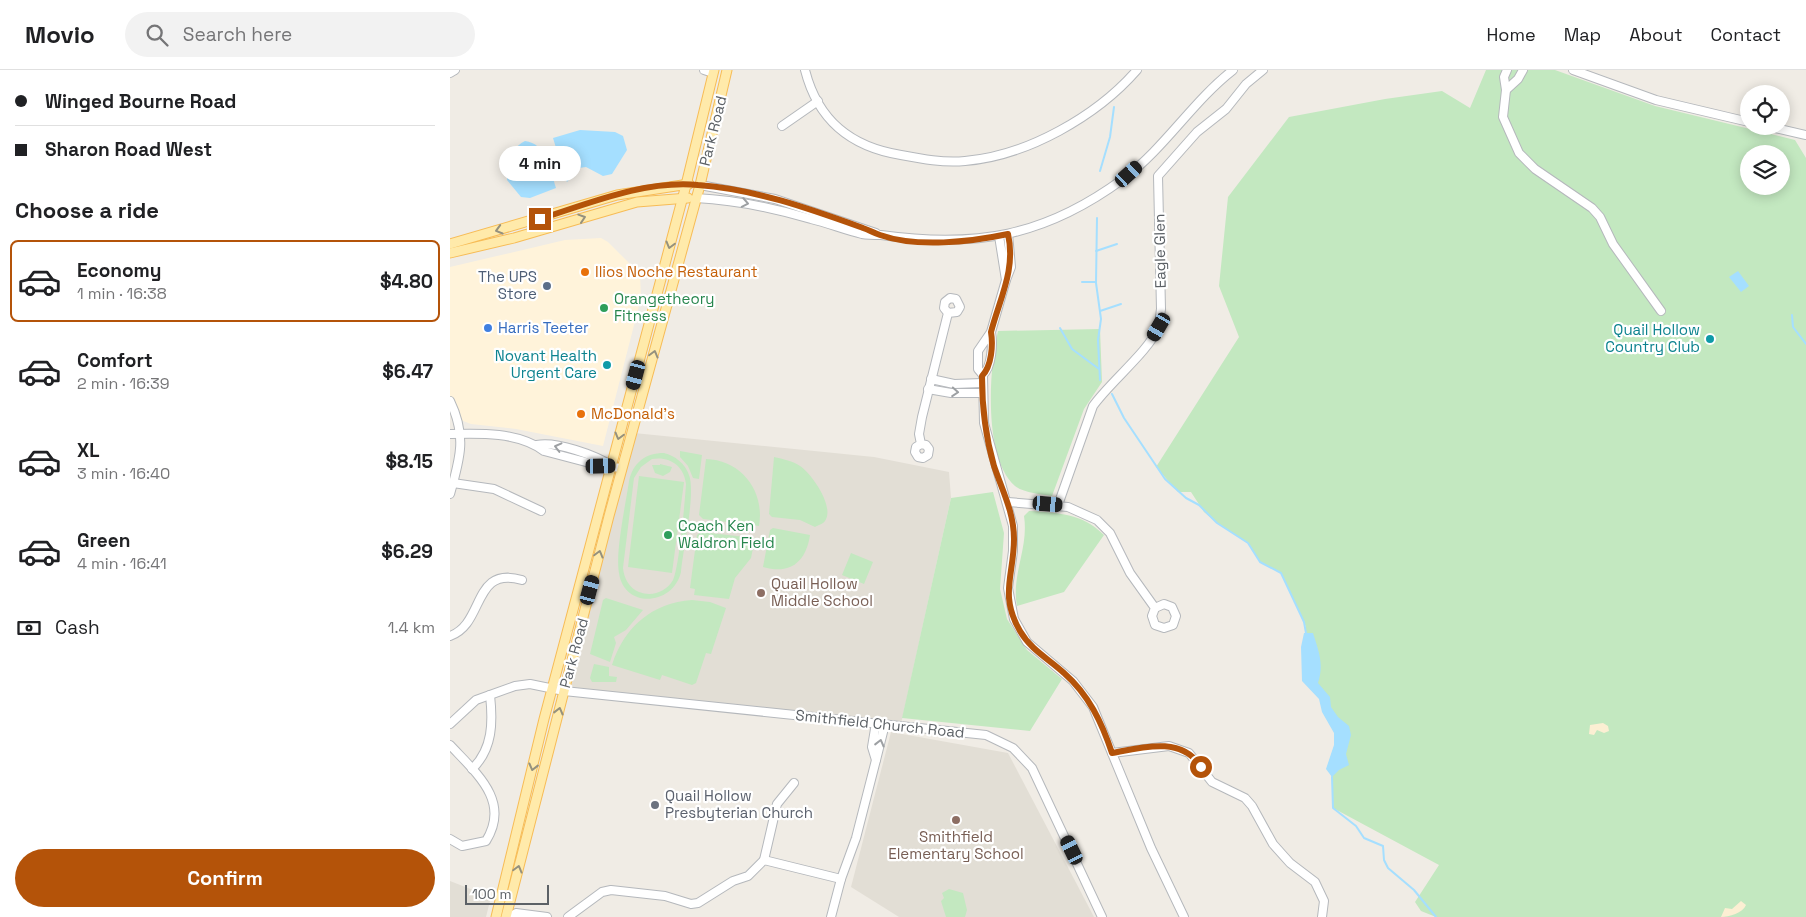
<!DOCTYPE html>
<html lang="en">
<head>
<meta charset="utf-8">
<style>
  body { margin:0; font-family:"Space Grotesk",sans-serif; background:#f2f2f2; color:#202124; height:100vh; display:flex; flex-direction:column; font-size:19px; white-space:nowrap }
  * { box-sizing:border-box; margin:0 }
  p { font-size:16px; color:#757577 }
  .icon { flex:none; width:28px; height:28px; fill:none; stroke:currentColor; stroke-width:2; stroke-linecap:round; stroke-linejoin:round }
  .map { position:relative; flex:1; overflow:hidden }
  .side { display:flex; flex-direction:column; background:#fff; width:450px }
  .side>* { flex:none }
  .top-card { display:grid; align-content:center; height:110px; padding:0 15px; background:#fff }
  .tools { position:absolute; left:1290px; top:15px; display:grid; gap:10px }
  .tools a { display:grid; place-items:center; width:50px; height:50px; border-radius:50%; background:#fff; box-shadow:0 2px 12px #0003; font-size:25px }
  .scale { position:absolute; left:15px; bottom:12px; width:84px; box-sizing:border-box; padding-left:5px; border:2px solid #5c6166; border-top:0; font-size:14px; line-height:18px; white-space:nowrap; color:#5c6166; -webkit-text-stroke:4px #fff; paint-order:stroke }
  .end { position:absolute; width:22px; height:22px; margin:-11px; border:6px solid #b45309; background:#fff; box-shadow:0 0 0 2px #fff }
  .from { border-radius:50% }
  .bubble { position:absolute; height:35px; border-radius:18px; background:#fff; box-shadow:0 2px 12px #0003; font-size:16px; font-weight:700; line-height:35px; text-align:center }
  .car { position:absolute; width:15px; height:30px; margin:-15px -8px; border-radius:6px; box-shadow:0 0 4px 1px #0007; background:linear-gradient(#222 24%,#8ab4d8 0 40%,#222 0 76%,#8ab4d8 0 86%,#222 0) }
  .top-card b { display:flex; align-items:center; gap:18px; height:48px; font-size:19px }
  .top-card b+b { border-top:1px solid #e0e0e0 }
  .top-card i { width:12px; height:12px; background:#202124 }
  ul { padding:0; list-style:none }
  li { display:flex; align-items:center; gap:15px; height:82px; margin:0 10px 8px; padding:0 5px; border:2px solid transparent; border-radius:8px }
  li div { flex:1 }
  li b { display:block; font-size:19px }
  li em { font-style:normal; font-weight:700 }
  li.on { border-color:#b45309 }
  li>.icon { width:45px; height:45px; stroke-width:1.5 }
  h2 { padding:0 15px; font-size:22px; line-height:60px }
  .pay { display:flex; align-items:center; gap:12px; height:55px; padding:0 15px; font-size:19px }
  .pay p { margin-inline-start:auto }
  .button { display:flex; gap:10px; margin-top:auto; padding:10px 15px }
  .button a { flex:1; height:58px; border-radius:30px; background:#b45309; color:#fff; font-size:20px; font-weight:700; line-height:58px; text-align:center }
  header { display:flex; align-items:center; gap:30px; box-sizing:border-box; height:70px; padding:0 25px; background:#fff; border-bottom:1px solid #e0e0e0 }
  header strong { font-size:24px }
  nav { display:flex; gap:28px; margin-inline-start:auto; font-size:18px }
  .search { width:350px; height:45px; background:#f2f2f2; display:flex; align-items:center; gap:12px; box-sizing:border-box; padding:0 18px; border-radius:28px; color:#757577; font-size:19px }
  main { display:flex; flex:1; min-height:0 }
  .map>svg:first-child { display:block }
  .commercial { fill:#fff3da }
  .education { fill:#e2ded5 }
  .green { fill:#c3e8c0; fill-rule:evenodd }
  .sand { fill:#fcefd3 }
  .water { fill:#a5dfff }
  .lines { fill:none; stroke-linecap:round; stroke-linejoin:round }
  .stream { stroke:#a5dfff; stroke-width:2 }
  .minor-casing { stroke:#b5b8bc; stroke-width:10 }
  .major-casing { stroke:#f7bc56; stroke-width:11 }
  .minor { stroke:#fff; stroke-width:8 }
  .major { stroke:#ffeaaa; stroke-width:9 }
  .oneway { stroke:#9da0a3 }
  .oneway2 { stroke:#95917e }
  .route { stroke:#b45309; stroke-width:6 }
  .food-dot { fill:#e8710a; stroke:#fff; stroke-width:2 }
  .service-dot { fill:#5c6f8a; stroke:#fff; stroke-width:2 }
  .leisure-dot { fill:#2e9e5b; stroke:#fff; stroke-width:2 }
  .shop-dot { fill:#3f7fe0; stroke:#fff; stroke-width:2 }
  .culture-dot { fill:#0f9aa8; stroke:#fff; stroke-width:2 }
  .education-dot { fill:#8d6e63; stroke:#fff; stroke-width:2 }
  .worship-dot { fill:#6b7280; stroke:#fff; stroke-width:2 }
  .labels { text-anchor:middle; stroke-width:4.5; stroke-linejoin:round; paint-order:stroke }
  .street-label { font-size:15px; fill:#5c6166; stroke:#fff }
  .food-label { font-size:15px; fill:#c56008; stroke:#fff; text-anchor:start }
  .service-label { font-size:15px; fill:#4e5e75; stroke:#fff; text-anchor:end }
  .leisure-label { font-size:15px; fill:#27864d; stroke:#fff; text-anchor:start }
  .shop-label { font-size:15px; fill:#366cbe; stroke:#fff; text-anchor:start }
  .culture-label { font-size:15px; fill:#0d838f; stroke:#fff; text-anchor:end }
  .education-label { font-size:15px; fill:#785e54; stroke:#fff; text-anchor:start }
  .worship-label { font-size:15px; fill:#5b616d; stroke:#fff; text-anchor:start }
</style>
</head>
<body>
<header>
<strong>Movio</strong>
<div class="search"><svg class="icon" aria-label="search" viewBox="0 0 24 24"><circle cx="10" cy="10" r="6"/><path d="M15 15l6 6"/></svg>Search here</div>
<nav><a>Home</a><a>Map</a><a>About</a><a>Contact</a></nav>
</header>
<main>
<section class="side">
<div class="top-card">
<b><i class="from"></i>Winged Bourne Road</b>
<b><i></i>Sharon Road West</b>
</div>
<h2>Choose a ride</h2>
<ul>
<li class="on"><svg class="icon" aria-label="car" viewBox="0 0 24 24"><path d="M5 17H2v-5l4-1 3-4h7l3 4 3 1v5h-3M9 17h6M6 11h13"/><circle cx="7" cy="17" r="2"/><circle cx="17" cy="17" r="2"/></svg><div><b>Economy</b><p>1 min · 16:38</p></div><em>$4.80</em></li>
<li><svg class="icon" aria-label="car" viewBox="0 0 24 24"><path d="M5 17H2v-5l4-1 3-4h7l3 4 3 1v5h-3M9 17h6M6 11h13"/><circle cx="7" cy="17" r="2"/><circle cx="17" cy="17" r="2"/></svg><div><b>Comfort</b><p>2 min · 16:39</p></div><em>$6.47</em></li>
<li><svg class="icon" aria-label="car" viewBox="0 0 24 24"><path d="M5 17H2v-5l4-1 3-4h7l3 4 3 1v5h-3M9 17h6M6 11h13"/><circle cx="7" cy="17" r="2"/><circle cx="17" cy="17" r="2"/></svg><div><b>XL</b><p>3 min · 16:40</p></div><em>$8.15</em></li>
<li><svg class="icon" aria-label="car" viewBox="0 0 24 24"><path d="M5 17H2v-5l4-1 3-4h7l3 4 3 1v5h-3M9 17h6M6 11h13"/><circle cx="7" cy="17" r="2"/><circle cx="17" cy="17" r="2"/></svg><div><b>Green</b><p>4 min · 16:41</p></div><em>$6.29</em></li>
</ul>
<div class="pay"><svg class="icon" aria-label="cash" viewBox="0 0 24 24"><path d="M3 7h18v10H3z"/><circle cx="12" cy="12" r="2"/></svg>Cash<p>1.4 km</p></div>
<div class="button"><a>Confirm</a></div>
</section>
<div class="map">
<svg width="1356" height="847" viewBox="0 0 1356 847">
  <rect width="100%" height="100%" fill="#f0ece5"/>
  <polygon class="commercial" points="151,168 158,172 190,204 191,228 153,376 66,359 21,354 8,349 0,331 0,197 115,170"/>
  <g class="education">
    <polygon points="184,363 424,387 499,402 501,428 451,654 117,620"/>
    <polygon points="441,662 558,683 644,847 449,847 401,817"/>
    <polygon points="0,811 41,827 36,847 0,847"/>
  </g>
  <g class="green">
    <path d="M1036 0H1105L1205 36 1345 70 1356 88V847H986L971 841 965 832 989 795 883 738 882 707 878 699 890 668 869 623 855 610 856 557 831 503 810 492 798 473 767 453 754 442 741 422H728L706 397 789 267 769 216 778 127 839 47 935 29 992 21 1020 38ZM1299 84H1331V116H1299Z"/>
    <path d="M650 259 652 312 634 339 602 426C591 424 574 423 565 416 533 388 539 298 548 261Z"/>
    <polygon points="230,381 252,385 249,409 243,408 238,396 230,387"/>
    <path d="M214 383C225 386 235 393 239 405 246 423 233 479 231 502 223 536 174 539 169 503 165 482 176 433 179 411 183 393 195 383 214 383ZM202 389C220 386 234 396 236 414 235 431 229 498 223 510 216 522 202 527 189 522 179 518 174 508 173 498L184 408 191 397Z"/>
    <path d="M324 387C333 389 343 391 350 396 362 404 385 437 375 451 373 454 368 455 365 457L350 450 322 447 319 444Z"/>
    <path d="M256 389C292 390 315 422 309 456L253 449 249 445Z"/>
    <polygon points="210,394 222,397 220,402 213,406 205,403 202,395 210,395"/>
    <polygon points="189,406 234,412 222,503 178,497"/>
    <polygon points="543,422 554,463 550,519 557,549 577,580 612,609 580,661 452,648 501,428"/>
    <path d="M579 441C608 443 632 443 654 465L614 522 567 536C561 505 579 478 574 446Z"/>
    <path d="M323 458 360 465C356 492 340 505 313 497L320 460Z"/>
    <polygon points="251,462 305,468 301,488 285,508 279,529 244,525 245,519 240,518 247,465"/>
    <polygon points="401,483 423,492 414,514 392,505"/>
    <polygon points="156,528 193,540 176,560 164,567 166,573 160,592 140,584 153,530"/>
    <path d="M242 530 260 532 276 538 261 584 256 583 246 613 242 615 212 605 210 610 162 595C174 557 202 533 242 530Z"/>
    <polygon points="144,594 159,597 159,606 167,607 166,612 142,612 140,608"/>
    <polygon points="499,819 513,823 517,840 515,847 496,847 491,831 494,828 492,823"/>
  </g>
  <g class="sand">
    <polygon points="1153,653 1158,656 1159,661 1154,663 1147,660 1144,665 1139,664 1140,655"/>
    <path d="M1291 831 1296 835C1293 843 1279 847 1271 847L1275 838 1282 839Z"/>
  </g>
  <g class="water">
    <polygon points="130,60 165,62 173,66 177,80 162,104 153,106 136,97 129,98 117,112 116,110 103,68"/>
    <path d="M75 71C96 73 101 101 106 118L80 128 71 127 57 110C57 96 61 77 75 71Z"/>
    <polygon points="1288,201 1299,216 1291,222 1279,207"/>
    <path d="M854 563H863C869 582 874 594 868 613L880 627 881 637 888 647 899 656 901 665 896 684 899 695 889 700 882 707 876 699 884 675V663L872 642 869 629 852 611 851 577Z"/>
  </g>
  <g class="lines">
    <g class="stream">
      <polyline points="650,101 660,67 664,37"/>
      <polyline points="647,148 646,213 651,249 648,270 650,310"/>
      <polyline points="646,181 667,174"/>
      <polyline points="632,212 645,212"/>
      <polyline points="650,241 671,234"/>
      <polyline points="1342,245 1343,257 1356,274"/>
      <polyline points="610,258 622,279 649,299"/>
      <polyline points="662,324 674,348 715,409 736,428 749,435 767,453 798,473 810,492 831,503 854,552 856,563"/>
      <polyline points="882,707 883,738 906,756 914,768 933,776 934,790 938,798 964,820 986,847"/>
    </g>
    <g class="minor-casing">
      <g id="minor">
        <polyline points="254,0 263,3"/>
        <path d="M355 0C368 51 401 77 451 85 472 89 493 93 515 91 577 86 647 46 687 0"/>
        <polyline points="1057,0 1054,7 1056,20 1068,9 1073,0"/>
        <polyline points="1123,0 1206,30 1299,52"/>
        <polyline points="0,3 5,0"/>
        <polyline points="1056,20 1053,47 1069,83 1085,99 1142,138 1150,147 1163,174 1211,241"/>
        <polyline points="332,56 368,31"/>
        <polyline points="1316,56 1356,65"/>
        <polyline points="250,115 325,129 426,163"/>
        <path d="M246 128C285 130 324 138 361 149 378 153 395 160 412 164 418 165 424 165 431 165 526 178 594 167 673 109 715 78 742 32 783 0"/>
        <polyline points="549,166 556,210 561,197 558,164"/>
        <path d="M541 262C543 274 542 296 533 305L528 299V281L541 262 556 210"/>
        <polyline points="533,305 534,353 563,456 563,481 558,518 564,549 577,572 623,611 643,637 701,778 734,847"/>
        <polyline points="481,309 504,314 532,313"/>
        <polyline points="478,319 501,323 532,323"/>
        <path d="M0 331C17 366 10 389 0 424"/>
        <path d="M0 364C30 363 69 362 94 381L151 396 172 398"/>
        <polyline points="471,374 466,377 465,382 468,387 473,388 478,385 479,379 476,375 471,374 469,364 472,347 498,243 507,242 510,237 506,229 500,228 495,232 494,238 498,243"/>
        <path d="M87 375C106 371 145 385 162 396"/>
        <polyline points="3,413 44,419 91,441"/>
        <polyline points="558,432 618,437 647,450 660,463 680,503 705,538 702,546 705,555 714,558 723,555 726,546 722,537 714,534 705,538"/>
        <path d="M608 435 643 336C659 313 699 281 708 258 710 252 710 245 711 239L708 106 747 62 776 39 796 14 813 0"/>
        <path d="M0 566C35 554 22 495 72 510"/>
        <polyline points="426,653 422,677 426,690 435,654"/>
        <polyline points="0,654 26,630 65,616 80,614 114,621 536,665 563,678 582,698 652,847"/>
        <path d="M0 675C26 703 61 731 36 771L12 776 0 769"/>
        <polyline points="662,683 719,676 739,683 762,712 795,728 802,736 823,774 840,793 865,812 874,831 872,847"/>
        <path d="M22 699C43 679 43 652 40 625"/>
        <polyline points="314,790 327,734 344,713"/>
        <polyline points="60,847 66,843 97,847"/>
        <polyline points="118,847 152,822 161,820 215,826 241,834 248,833 283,811 298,806 314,790 391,809"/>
        <polyline points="381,847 391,809 406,768 426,690"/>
      </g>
    </g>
    <g class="major-casing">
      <g id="major">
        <polyline points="0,174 167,125 239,114"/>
        <polyline points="0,183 64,168 187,132 238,128"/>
        <polyline points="46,847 94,649 236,115 264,0"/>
        <polyline points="56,847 159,446 250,115 277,0"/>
      </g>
    </g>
    <use href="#minor" class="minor"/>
    <use href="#major" class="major"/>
  </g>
  <defs><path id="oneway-chevron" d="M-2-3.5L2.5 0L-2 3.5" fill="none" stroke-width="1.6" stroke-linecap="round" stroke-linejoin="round" transform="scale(1.25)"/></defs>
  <g class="oneway">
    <use href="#oneway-chevron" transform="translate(295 133) rotate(11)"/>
    <use href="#oneway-chevron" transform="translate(505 322) rotate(4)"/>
    <use href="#oneway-chevron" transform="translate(108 377) rotate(-166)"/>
    <use href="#oneway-chevron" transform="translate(430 673) rotate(-76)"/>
  </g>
  <g class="oneway2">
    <use href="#oneway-chevron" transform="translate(132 148) rotate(-18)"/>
    <use href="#oneway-chevron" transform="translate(49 160) rotate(164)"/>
    <use href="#oneway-chevron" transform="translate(220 175) rotate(105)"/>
    <use href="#oneway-chevron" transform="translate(204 284) rotate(-75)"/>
    <use href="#oneway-chevron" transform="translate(169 366) rotate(105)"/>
    <use href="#oneway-chevron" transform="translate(149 484) rotate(-75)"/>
    <use href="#oneway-chevron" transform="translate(109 641) rotate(-76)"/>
    <use href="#oneway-chevron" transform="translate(83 697) rotate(104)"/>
    <use href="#oneway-chevron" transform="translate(68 799) rotate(-75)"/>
  </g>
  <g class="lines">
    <path class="route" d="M90 149C140 133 195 110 248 115 305 119 360 139 413 158 419 160 424 163 430 165 467 178 520 172 558 164 566 199 550 228 541 262 543 274 542 296 532 306 532 337 535 365 544 396 552 420 564 442 564 469 564 505 549 525 570 561 581 580 599 589 614 603 639 625 652 653 662 683 693 677 732 666 751 697"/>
  </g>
  <g class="food-dot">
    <circle cx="135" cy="202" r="5"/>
    <circle cx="131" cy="344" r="5"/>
  </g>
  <circle class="service-dot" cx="97" cy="216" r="5"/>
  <g class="leisure-dot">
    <circle cx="154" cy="238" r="5"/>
    <circle cx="218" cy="465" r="5"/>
  </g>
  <circle class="shop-dot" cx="38" cy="258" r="5"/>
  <g class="culture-dot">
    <circle cx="1260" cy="269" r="5"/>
    <circle cx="157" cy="295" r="5"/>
  </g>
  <g class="education-dot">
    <circle cx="311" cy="523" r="5"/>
    <circle cx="506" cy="750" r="5"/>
  </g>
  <circle class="worship-dot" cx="205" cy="735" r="5"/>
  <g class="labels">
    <g class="street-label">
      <text transform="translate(263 61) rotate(-76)" y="5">Park Road</text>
      <text transform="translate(710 181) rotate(-91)" y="5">Eagle Glen</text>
      <text transform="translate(124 583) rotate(-75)" y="5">Park Road</text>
      <text transform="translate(430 654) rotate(6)" y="5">Smithfield Church Road</text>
    </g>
    <g class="food-label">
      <text x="145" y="207">Ilios Noche Restaurant</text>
      <text x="141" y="349">McDonald's</text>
    </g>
    <g class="service-label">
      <text x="87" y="212">The UPS<tspan x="87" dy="17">Store</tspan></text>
    </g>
    <g class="leisure-label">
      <text x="164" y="234">Orangetheory<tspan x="164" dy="17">Fitness</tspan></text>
      <text x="228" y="461">Coach Ken<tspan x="228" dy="17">Waldron Field</tspan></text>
    </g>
    <g class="shop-label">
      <text x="48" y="263">Harris Teeter</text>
    </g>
    <g class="culture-label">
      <text x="1250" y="265">Quail Hollow<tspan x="1250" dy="17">Country Club</tspan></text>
      <text x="147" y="291">Novant Health<tspan x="147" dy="17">Urgent Care</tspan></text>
    </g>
    <g class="education-label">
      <text x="321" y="519">Quail Hollow<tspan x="321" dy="17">Middle School</tspan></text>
      <text x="506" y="772" text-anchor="middle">Smithfield<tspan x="506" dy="17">Elementary School</tspan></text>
    </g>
    <g class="worship-label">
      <text x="215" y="731">Quail Hollow<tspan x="215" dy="17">Presbyterian Church</tspan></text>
    </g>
  </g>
</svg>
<div class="tools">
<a><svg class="icon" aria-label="locate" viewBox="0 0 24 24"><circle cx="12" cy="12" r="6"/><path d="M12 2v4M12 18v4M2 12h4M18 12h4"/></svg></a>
<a><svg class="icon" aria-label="layers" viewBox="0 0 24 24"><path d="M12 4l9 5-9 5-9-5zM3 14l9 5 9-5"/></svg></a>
</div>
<div class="scale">100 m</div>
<i class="end from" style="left:751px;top:697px"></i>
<i class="end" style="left:90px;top:149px"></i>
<div class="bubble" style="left:49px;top:76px;width:82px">4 min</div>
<i class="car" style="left:679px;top:104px;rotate:48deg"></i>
<i class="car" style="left:709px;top:257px;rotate:210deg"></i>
<i class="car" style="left:186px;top:305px;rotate:195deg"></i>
<i class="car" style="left:151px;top:396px;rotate:89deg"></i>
<i class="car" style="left:598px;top:434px;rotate:95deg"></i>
<i class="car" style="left:140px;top:520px;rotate:15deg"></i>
<i class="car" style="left:622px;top:780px;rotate:334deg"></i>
</div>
</main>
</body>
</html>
